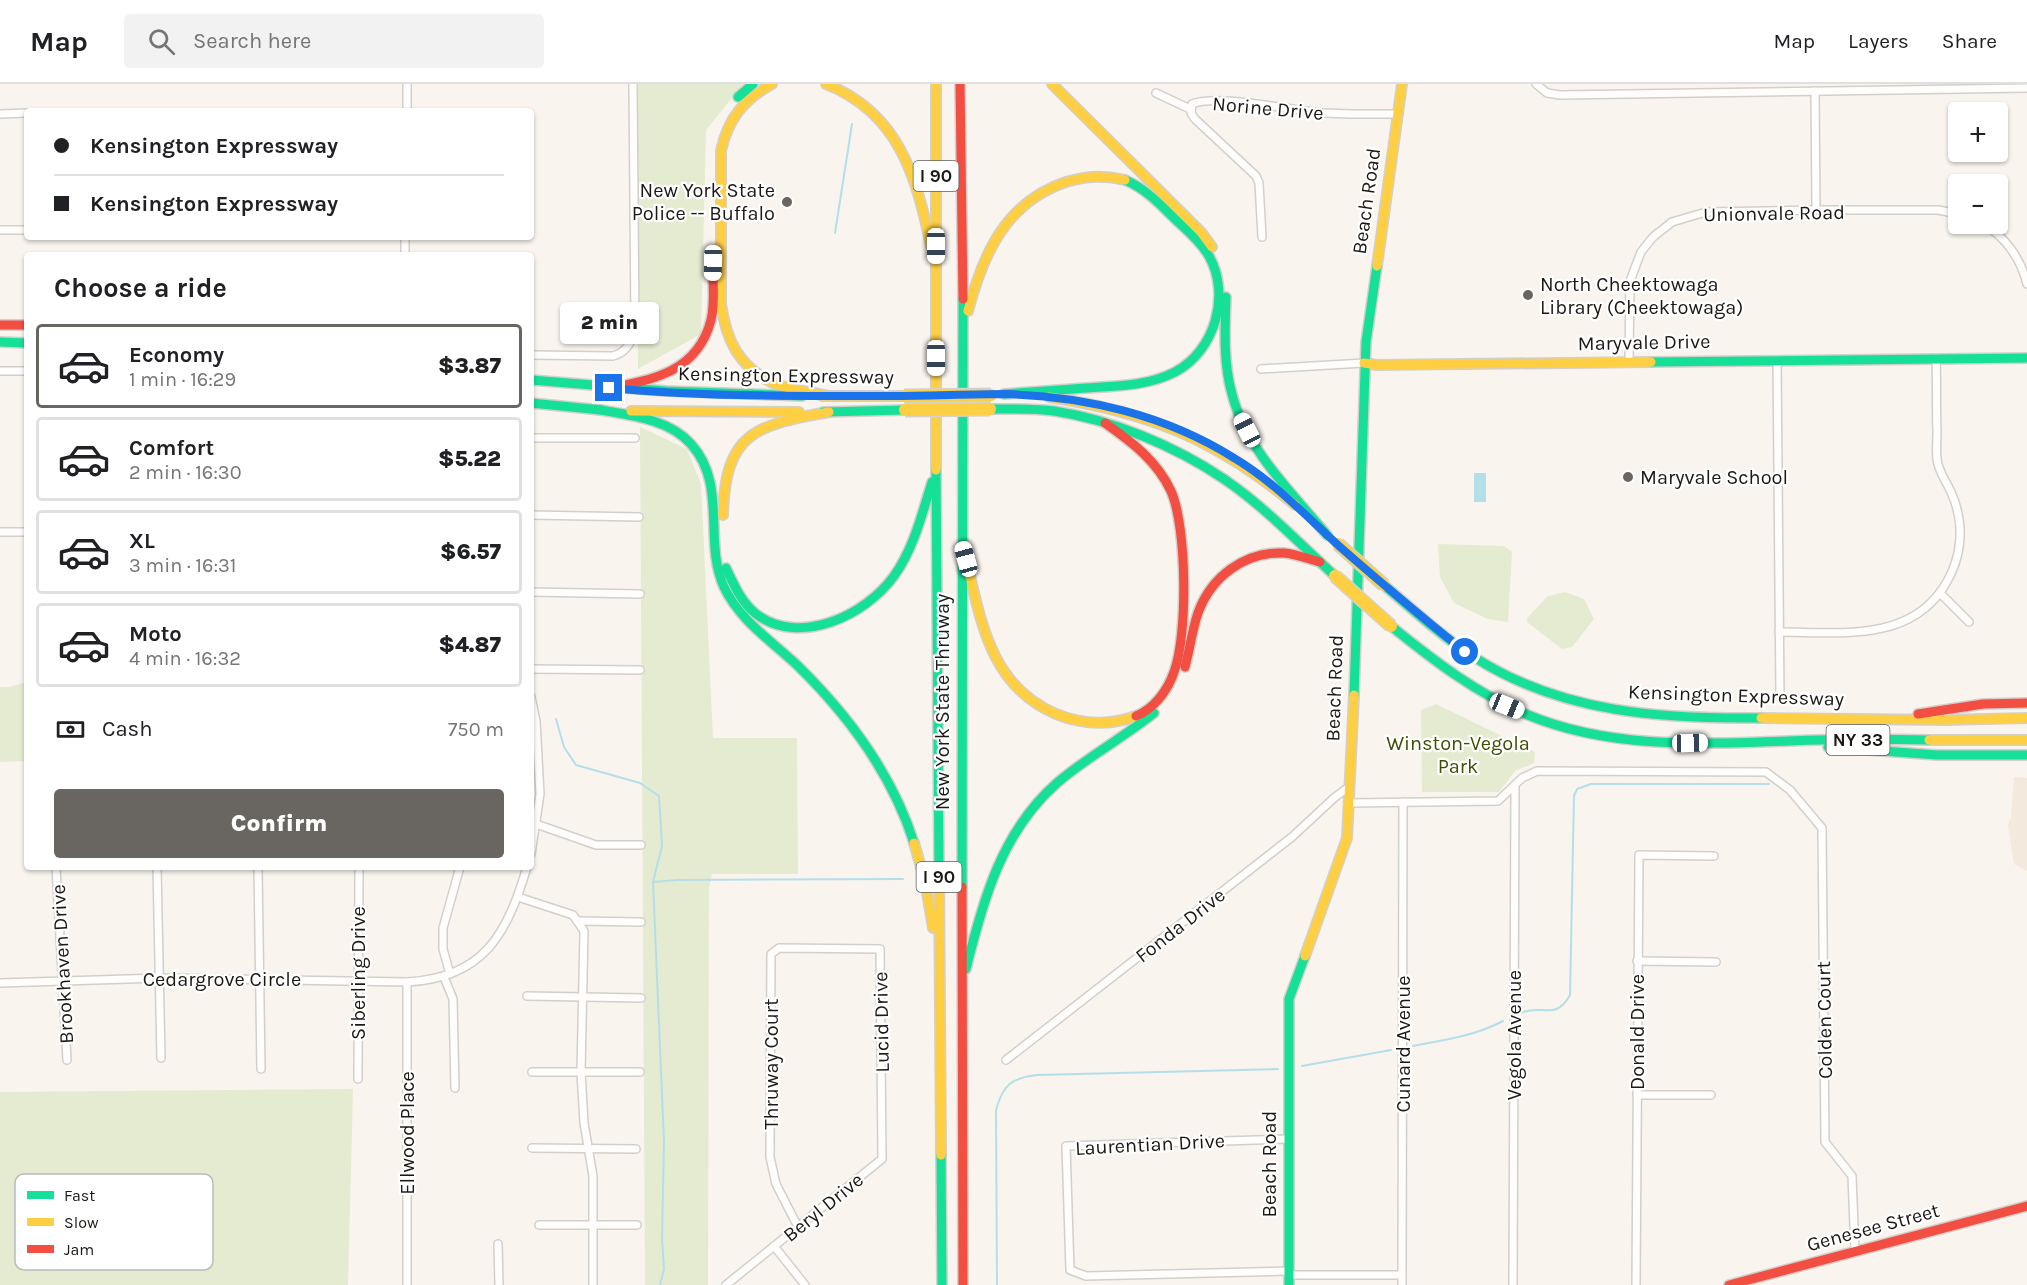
<!DOCTYPE html>
<html lang="en">
<head>
<meta charset="utf-8">
<style>
  body { margin:0; font-family:Karla,sans-serif; background:#f2f2f2; color:#202124; height:100vh; display:flex; flex-direction:column; font-size:22px; white-space:nowrap }
  * { box-sizing:border-box; margin:0 }
  p { font-size:20px; color:#757577 }
  .icon { flex:none; width:33px; height:33px; fill:none; stroke:currentColor; stroke-width:2; stroke-linecap:round; stroke-linejoin:round }
  .map { position:relative; flex:1; overflow:hidden }
  .sheet { position:absolute; left:24px; top:168px; width:510px; height:618px; display:flex; flex-direction:column; background:#fff; border-radius:6px; box-shadow:0 2px 4px #0004 }
  .sheet>* { flex:none }
  .top-card { position:absolute; left:24px; top:24px; width:510px; height:132px; border-radius:6px; box-shadow:0 2px 4px #0004; display:grid; align-content:center; height:132px; padding:0 30px; background:#fff }
  .buttons { position:absolute; left:1948px; top:18px; display:grid; gap:12px }
  .buttons a { display:grid; place-items:center; width:60px; height:60px; border-radius:6px; background:#fff; box-shadow:0 2px 4px #0004; font-size:30px }
  .end { position:absolute; width:27px; height:27px; margin:-14px; border:8px solid #1a73e8; background:#fff; box-shadow:0 0 0 3px #fff }
  .from { border-radius:50% }
  .bubble { position:absolute; height:42px; border-radius:6px; background:#fff; box-shadow:0 2px 4px #0004; font-size:20px; font-weight:800; line-height:42px; text-align:center }
  .car { position:absolute; width:18px; height:36px; margin:-18px -9px; border-radius:8px; box-shadow:0 0 4px 2px #0007; background:linear-gradient(#fff 24%,#345 0 40%,#fff 0 76%,#345 0 86%,#fff 0) }
  .top-card b { display:flex; align-items:center; gap:21px; height:57px; font-size:22px }
  .top-card b+b { border-top:2px solid #e0e0e0 }
  .top-card i { width:15px; height:15px; background:#202124 }
  ul { padding:0; list-style:none }
  li { display:flex; align-items:center; gap:18px; height:84px; margin:0 12px 9px; padding:0 18px; border:3px solid #e0e0e0; border-radius:6px }
  li div { flex:1 }
  li b { display:block; font-size:22px }
  li em { font-style:normal; font-weight:800 }
  li.selected { border-color:#696661 }
  li>.icon { width:54px; height:54px; stroke-width:1.5 }
  h2 { padding:0 30px; font-size:27px; line-height:72px }
  .pay { display:flex; align-items:center; gap:15px; height:66px; padding:0 30px; font-size:22px }
  .pay p { margin-inline-start:auto }
  .button { display:flex; gap:12px; margin-top:auto; padding:12px 30px }
  .button a { flex:1; height:69px; border-radius:6px; background:#696661; color:#fff; font-size:24px; font-weight:800; line-height:69px; text-align:center }
  header { display:flex; align-items:center; gap:36px; box-sizing:border-box; height:84px; padding:0 30px; background:#fff; border-bottom:2px solid #e0e0e0 }
  header strong { font-size:28px }
  nav { display:flex; gap:33px; margin-inline-start:auto; font-size:21px }
  .search { width:420px; height:54px; background:#f2f2f2; display:flex; align-items:center; gap:15px; box-sizing:border-box; padding:0 21px; border-radius:6px; color:#757577; font-size:22px }
  .map>svg:first-child { display:block }
  .built { fill:#f3e9dd }
  .green { fill:#e5ebd1 }
  .water { fill:#b4dfe9 }
  .lines { fill:none; stroke-linecap:round; stroke-linejoin:round }
  .stream { stroke:#b4dfe9; stroke-width:2 }
  .street-casing { stroke:#d3cfcb; stroke-width:10 }
  .fast-casing { stroke:#d3cfcb; stroke-width:12 }
  .slow-casing { stroke:#d3cfcb; stroke-width:12 }
  .jam-casing { stroke:#d3cfcb; stroke-width:12 }
  .street { stroke:#fefdfc; stroke-width:7 }
  .fast { stroke:#16e098; stroke-width:9 }
  .slow { stroke:#ffcf43; stroke-width:9 }
  .jam { stroke:#f24e42; stroke-width:9 }
  .slow-bridge-casing { stroke:#d4d2ce; stroke-width:15; stroke-linecap:butt }
  .slow-bridge { stroke:#ffcf43; stroke-width:12 }
  .route { stroke:#1a73e8; stroke-width:8 }
  .poi-dot { fill:#696661; stroke:#fff; stroke-width:2 }
  .labels { text-anchor:middle; stroke-width:4.5; stroke-linejoin:round; paint-order:stroke }
  .shield { fill:#fff; stroke:#605e5b; stroke-width:1.5 }
  .shield-label { font-size:18px; font-weight:bold; fill:#1c1915 }
  .street-label { font-size:20px; fill:#1c1915; stroke:#fff }
  .poi-label { font-size:20px; fill:#1c1915; stroke:#fff; text-anchor:start }
  .park-label { font-size:20px; fill:#3e4f00; stroke:#fff }
  .key { fill:#fff; stroke:#bbbab9; stroke-width:1.5 }
  .key-label { font-size:16px; fill:#1c1915 }
</style>
</head>
<body>
<header>
<strong>Map</strong>
<div class="search"><svg class="icon" aria-label="search" viewBox="0 0 24 24"><circle cx="10" cy="10" r="6"/><path d="M15 15l6 6"/></svg>Search here</div>
<nav><a>Map</a><a>Layers</a><a>Share</a></nav>
</header>
<div class="map">
<svg width="2027" height="1201" viewBox="0 0 2027 1201">
  <rect width="100%" height="100%" fill="#f9f4ee"/>
  <polygon class="built" points="2014,693 2027,694 2027,787 2014,780 2008,741 2011,733"/>
  <g class="green">
    <polygon points="637,0 743,0 706,46 701,250 638,285"/>
    <polygon points="640,343 687,365 701,400 713,654 797,654 798,790 712,790 709,804 708,1201 645,1201"/>
    <polygon points="1438,460 1504,462 1512,468 1508,538 1488,535 1454,519 1440,493"/>
    <polygon points="1565,508 1584,515 1594,535 1572,563 1562,565 1527,538 1528,533 1548,512"/>
    <polygon points="27,598 27,677 0,678 0,603 9,603"/>
    <polygon points="1436,620 1535,668 1534,679 1515,687 1499,708 1422,708 1421,626"/>
    <polygon points="353,1005 348,1201 0,1201 0,1008"/>
  </g>
  <rect class="water" x="1474" y="389" width="12" height="29"/>
  <g class="lines">
    <g class="stream">
      <polyline points="835,149 852,40"/>
      <polyline points="556,635 564,663 576,681 640,699 659,712 662,762 653,798 664,1058 662,1154 664,1185 660,1201"/>
      <polyline points="653,798 677,796 903,795"/>
      <path d="M1521 929C1542 919 1555 938 1570 911L1574 712 1577 705 1591 700H1769"/>
      <path d="M1413 962C1443 956 1475 952 1503 937"/>
      <polyline points="1302,982 1391,966"/>
      <path d="M997 1201 996 1026C1003 1001 1011 994 1037 991L1278 985"/>
    </g>
    <g class="street-casing">
      <g id="street">
        <polyline points="1536,0 1547,9 1560,11 2027,4"/>
        <polyline points="1815,7 1816,126"/>
        <polyline points="1156,9 1190,25"/>
        <polyline points="407,27 407,0"/>
        <polyline points="0,30 27,29"/>
        <path d="M1983 140C2005 152 2021 175 2027 200"/>
        <polyline points="0,146 27,146"/>
        <path d="M1262 153 1259 99 1256 92 1195 35 1191 29 1192 20C1215 10 1286 25 1313 28 1341 31 1369 30 1397 30"/>
        <polyline points="405,171 405,153"/>
        <path d="M531 271 613 272C628 268 632 257 635 242L633 0"/>
        <polyline points="1777,276 1780,613"/>
        <polyline points="1629,277 1630,197 1641,168 1653,153 1672,138 1706,128 1816,126 1938,126 1959,130"/>
        <polyline points="1261,285 1364,279"/>
        <polyline points="0,287 27,287"/>
        <polyline points="531,354 635,354"/>
        <polyline points="531,431 639,433"/>
        <polyline points="0,448 27,448"/>
        <polyline points="531,508 640,510"/>
        <polyline points="1940,509 1969,538"/>
        <path d="M1779 548C1836 548 1907 559 1943 504 1955 486 1961 465 1960 443 1959 431 1956 419 1951 408 1946 397 1938 387 1937 375 1936 366 1937 356 1937 347 1936 323 1937 298 1936 274"/>
        <polyline points="531,585 640,586"/>
        <polyline points="531,613 536,637 540,710 531,770"/>
        <polyline points="1350,719 1498,717 1522,694 1537,687 1766,688 1790,706 1822,744 1825,1058 1852,1092 1855,1168"/>
        <polyline points="536,740 596,761 641,761"/>
        <polyline points="56,783 67,976"/>
        <polyline points="157,783 161,974"/>
        <polyline points="258,783 261,985"/>
        <polyline points="518,813 573,831 584,847 581,988 584,1039 593,1092 593,1201"/>
        <polyline points="577,837 641,838"/>
        <polyline points="1637,877 1716,878"/>
        <polyline points="450,890 443,865 443,844 460,783"/>
        <polyline points="444,893 453,915 455,1004"/>
        <polyline points="407,898 407,1201"/>
        <path d="M0 899 160 894 407 898C484 894 507 850 527 783"/>
        <polyline points="527,912 641,914"/>
        <polyline points="1006,976 1292,753 1334,714 1350,702"/>
        <polyline points="532,988 640,988"/>
        <polyline points="358,995 359,783"/>
        <polyline points="1637,1011 1711,1011"/>
        <polyline points="532,1064 636,1065"/>
        <polyline points="539,1141 637,1141"/>
        <polyline points="498,1160 499,1201"/>
        <polyline points="774,1162 805,1201"/>
        <polyline points="1288,1187 1086,1192 1070,1186 1066,1062 1289,1055"/>
        <polyline points="1288,1191 1402,1191"/>
        <polyline points="726,1201 882,1075 880,865 779,864 771,870 770,1073 776,1100 798,1143"/>
        <polyline points="1402,1201 1403,718"/>
        <polyline points="1513,1201 1515,703"/>
        <polyline points="1636,1201 1639,771 1714,772"/>
      </g>
    </g>
    <g class="fast-casing">
      <g id="fast">
        <polyline points="738,13 753,0"/>
        <path d="M1226 213C1225 245 1223 278 1232 310 1246 365 1292 409 1327 451"/>
        <polyline points="0,258 27,259"/>
        <polyline points="1651,278 2027,274"/>
        <polyline points="531,296 666,307 802,312"/>
        <path d="M1004 310C1031 308 1059 306 1086 304 1117 302 1148 302 1175 288 1215 267 1231 211 1209 172 1200 156 1185 145 1172 132 1158 118 1144 104 1125 96"/>
        <polyline points="531,319 601,326"/>
        <path d="M595 325C627 331 668 334 691 360 728 401 703 457 724 503 740 537 773 558 798 582 848 631 893 692 914 759"/>
        <path d="M990 325C1011 325 1033 324 1054 327 1113 336 1175 362 1224 395 1265 423 1299 459 1335 492"/>
        <polyline points="823,328 905,326"/>
        <polyline points="936,386 939,785"/>
        <path d="M726 484C734 501 741 518 756 530 800 563 866 531 894 492 914 464 922 430 932 398"/>
        <path d="M1384 501C1414 527 1444 554 1477 575 1563 629 1662 635 1761 634"/>
        <path d="M1391 542C1433 576 1477 610 1528 631 1610 665 1700 660 1788 657 1835 655 1882 655 1929 656"/>
        <polyline points="1354,611 1366,258 1377,182"/>
        <polyline points="1828,663 1937,671 2027,671"/>
        <polyline points="962,803 963,215"/>
        <path d="M966 885C983 816 1002 747 1057 699 1087 673 1123 654 1154 629"/>
        <polyline points="941,1071 942,1201"/>
        <polyline points="1289,1201 1289,915 1305,872"/>
      </g>
    </g>
    <g class="slow-casing">
      <g id="slow">
        <path d="M772 0C743 16 728 35 721 67V220C726 256 739 283 773 299 790 306 811 308 829 312"/>
        <path d="M826 0C899 29 916 92 931 162"/>
        <polyline points="936,0 936,386"/>
        <polyline points="1052,0 1201,148 1212,163"/>
        <polyline points="1377,182 1402,0"/>
        <path d="M968 227C983 170 1006 118 1066 98 1085 92 1106 91 1125 96"/>
        <polyline points="1364,279 1377,281 1651,278"/>
        <polyline points="822,312 904,312"/>
        <path d="M1049 313C1149 328 1217 356 1295 421"/>
        <polyline points="631,327 799,328"/>
        <path d="M723 431C725 348 756 341 829 328"/>
        <path d="M966 475C981 537 990 602 1056 630 1083 641 1109 642 1136 632"/>
        <polyline points="1761,634 1945,636 2027,634"/>
        <polyline points="1929,656 2027,656"/>
        <polyline points="914,759 925,797 933,844"/>
        <polyline points="939,785 941,1071"/>
        <polyline points="1305,872 1347,754 1354,611"/>
      </g>
    </g>
    <g class="jam-casing">
      <g id="jam">
        <polyline points="960,0 963,215"/>
        <polyline points="0,241 27,241"/>
        <path d="M609 304C654 296 698 287 711 236 715 221 713 204 713 189"/>
        <path d="M1105 339C1132 358 1157 377 1171 407 1187 443 1188 551 1174 588 1168 606 1154 625 1136 632"/>
        <path d="M1185 583C1190 565 1192 546 1198 529 1211 493 1245 467 1284 469 1296 470 1308 475 1320 478"/>
        <polyline points="1918,630 1983,620 2027,619"/>
        <polyline points="962,803 963,1201"/>
        <polyline points="1729,1201 2027,1122"/>
      </g>
    </g>
    <use href="#street" class="street"/>
    <use href="#fast" class="fast"/>
    <use href="#slow" class="slow"/>
    <use href="#jam" class="jam"/>
    <g class="slow-bridge-casing">
      <g id="slow-bridge">
        <polyline points="904,312 991,311"/>
        <polyline points="905,326 990,325"/>
        <polyline points="1338,460 1384,501"/>
        <polyline points="1335,492 1391,542"/>
      </g>
    </g>
    <use href="#slow-bridge" class="slow-bridge"/>
  </g>
  <g class="lines">
    <path class="route" d="M609 304C703 313 798 312 892 312 930 312 968 310 1005 310 1084 312 1166 331 1234 374 1273 397 1305 431 1339 462 1380 498 1422 533 1465 568"/>
  </g>
  <g class="poi-dot">
    <circle cx="787" cy="118" r="6"/>
    <circle cx="1528" cy="211" r="6"/>
    <circle cx="1628" cy="393" r="6"/>
  </g>
  <g class="labels">
    <g class="shield">
      <rect x="913.5" y="77" width="45" height="30" rx="4.5"/>
      <rect x="1826.5" y="641" width="63" height="30" rx="4.5"/>
      <rect x="916.5" y="778" width="45" height="30" rx="4.5"/>
    </g>
    <g class="shield-label">
      <text x="936" y="98">I 90</text>
      <text x="1858" y="662">NY 33</text>
      <text x="939" y="799">I 90</text>
    </g>
    <g class="street-label">
      <text transform="translate(1268 24) rotate(5)" y="7">Norine Drive</text>
      <text transform="translate(1366 117) rotate(-82)" y="7">Beach Road</text>
      <text transform="translate(1774 129) rotate(-1)" y="7">Unionvale Road</text>
      <text transform="translate(1644 258) rotate(-1)" y="7">Maryvale Drive</text>
      <text transform="translate(786 291) rotate(1)" y="7">Kensington Expressway</text>
      <text transform="translate(1334 604) rotate(-88)" y="7">Beach Road</text>
      <text transform="translate(1736 611) rotate(2)" y="7">Kensington Expressway</text>
      <text transform="translate(942 618) rotate(-90)" y="7">New York State Thruway</text>
      <text transform="translate(1180 841) rotate(-38)" y="7">Fonda Drive</text>
      <text transform="translate(62 880) rotate(-93)" y="7">Brookhaven Drive</text>
      <text transform="translate(358 889) rotate(-90)" y="7">Siberling Drive</text>
      <text x="222" y="902">Cedargrove Circle</text>
      <text transform="translate(1824 936) rotate(-91)" y="7">Colden Court</text>
      <text transform="translate(881 938) rotate(-91)" y="7">Lucid Drive</text>
      <text transform="translate(1637 948) rotate(-90)" y="7">Donald Drive</text>
      <text transform="translate(1514 951) rotate(-90)" y="7">Vegola Avenue</text>
      <text transform="translate(1403 960) rotate(-90)" y="7">Cunard Avenue</text>
      <text transform="translate(771 980) rotate(-90)" y="7">Thruway Court</text>
      <text transform="translate(407 1049) rotate(-90)" y="7">Ellwood Place</text>
      <text transform="translate(1150 1060) rotate(-3)" y="7">Laurentian Drive</text>
      <text transform="translate(1269 1080) rotate(-90)" y="7">Beach Road</text>
      <text transform="translate(823 1123) rotate(-39)" y="7">Beryl Drive</text>
      <text transform="translate(1873 1143) rotate(-15)" y="7">Genesee Street</text>
    </g>
    <g class="poi-label">
      <text x="775" y="113" text-anchor="end">New York State<tspan x="775" dy="23">Police -- Buffalo</tspan></text>
      <text x="1540" y="207">North Cheektowaga<tspan x="1540" dy="23">Library (Cheektowaga)</tspan></text>
      <text x="1640" y="400">Maryvale School</text>
    </g>
    <g class="park-label">
      <text x="1458" y="666">Winston-Vegola<tspan x="1458" dy="23">Park</tspan></text>
    </g>
  </g>
  <rect x="15" y="1090" width="198" height="96" rx="9" class="key"/>
  <rect x="27" y="1107" width="27" height="8" fill="#16e098"/>
  <rect x="27" y="1134" width="27" height="8" fill="#ffcf43"/>
  <rect x="27" y="1161" width="27" height="8" fill="#f24e42"/>
  <g class="key-label">
    <text x="64" y="1117">Fast</text>
    <text x="64" y="1144">Slow</text>
    <text x="64" y="1171">Jam</text>
  </g>
</svg>
<div class="buttons">
<a>+</a>
<a>−</a>
</div>
<i class="end from" style="left:1465px;top:568px"></i>
<i class="end" style="left:609px;top:304px"></i>
<div class="bubble" style="left:560px;top:218px;width:99px">2 min</div>
<i class="car" style="left:936px;top:162px;rotate:180deg"></i>
<i class="car" style="left:713px;top:179px;rotate:181deg"></i>
<i class="car" style="left:936px;top:274px;rotate:180deg"></i>
<i class="car" style="left:1247px;top:346px;rotate:333deg"></i>
<i class="car" style="left:966px;top:475px;rotate:345deg"></i>
<i class="car" style="left:1507px;top:622px;rotate:112deg"></i>
<i class="car" style="left:1690px;top:659px;rotate:89deg"></i>
<div class="top-card">
<b><i class="from"></i>Kensington Expressway</b>
<b><i></i>Kensington Expressway</b>
</div>
<section class="sheet">
<h2>Choose a ride</h2>
<ul>
<li class="selected"><svg class="icon" aria-label="car" viewBox="0 0 24 24"><path d="M5 17H2v-5l4-1 3-4h7l3 4 3 1v5h-3M9 17h6M6 11h13"/><circle cx="7" cy="17" r="2"/><circle cx="17" cy="17" r="2"/></svg><div><b>Economy</b><p>1 min · 16:29</p></div><em>$3.87</em></li>
<li><svg class="icon" aria-label="car" viewBox="0 0 24 24"><path d="M5 17H2v-5l4-1 3-4h7l3 4 3 1v5h-3M9 17h6M6 11h13"/><circle cx="7" cy="17" r="2"/><circle cx="17" cy="17" r="2"/></svg><div><b>Comfort</b><p>2 min · 16:30</p></div><em>$5.22</em></li>
<li><svg class="icon" aria-label="car" viewBox="0 0 24 24"><path d="M5 17H2v-5l4-1 3-4h7l3 4 3 1v5h-3M9 17h6M6 11h13"/><circle cx="7" cy="17" r="2"/><circle cx="17" cy="17" r="2"/></svg><div><b>XL</b><p>3 min · 16:31</p></div><em>$6.57</em></li>
<li><svg class="icon" aria-label="car" viewBox="0 0 24 24"><path d="M5 17H2v-5l4-1 3-4h7l3 4 3 1v5h-3M9 17h6M6 11h13"/><circle cx="7" cy="17" r="2"/><circle cx="17" cy="17" r="2"/></svg><div><b>Moto</b><p>4 min · 16:32</p></div><em>$4.87</em></li>
</ul>
<div class="pay"><svg class="icon" aria-label="cash" viewBox="0 0 24 24"><path d="M3 7h18v10H3z"/><circle cx="12" cy="12" r="2"/></svg>Cash<p>750 m</p></div>
<div class="button"><a>Confirm</a></div>
</section>
</div>
</body>
</html>
